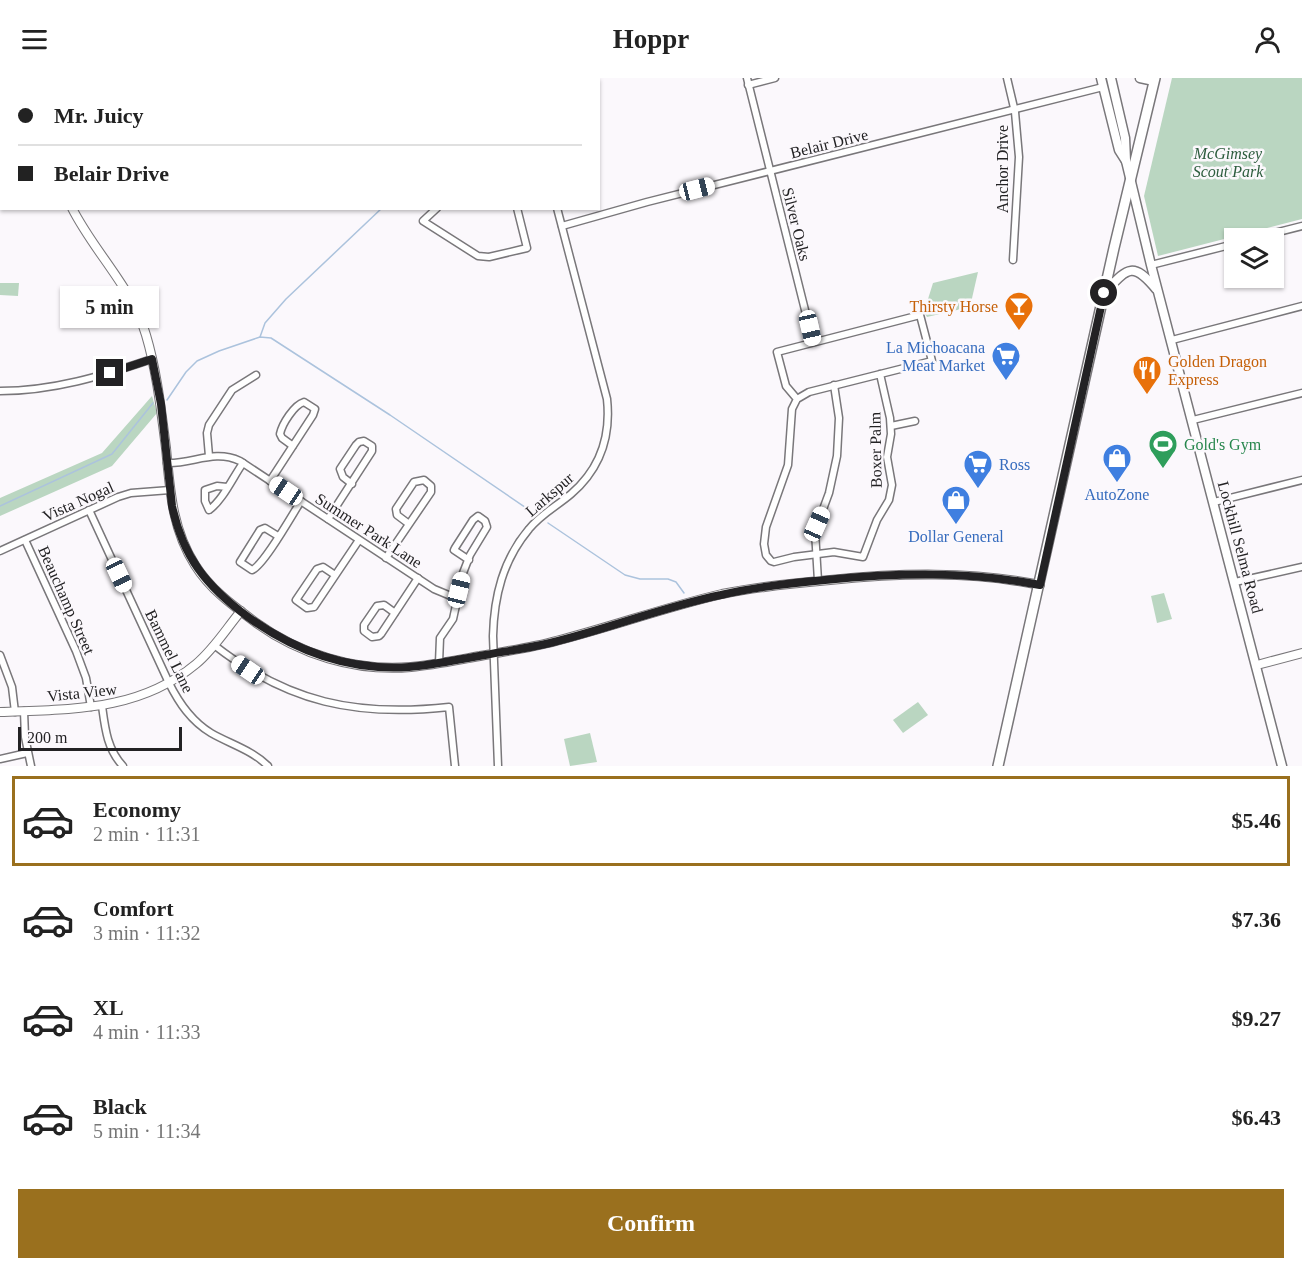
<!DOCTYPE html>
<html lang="en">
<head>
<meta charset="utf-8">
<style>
  body { margin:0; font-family:"Times New Roman",serif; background:#f6f6f6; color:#222; height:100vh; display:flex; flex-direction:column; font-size:22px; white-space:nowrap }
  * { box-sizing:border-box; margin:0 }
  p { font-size:20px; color:#767676 }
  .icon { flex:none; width:33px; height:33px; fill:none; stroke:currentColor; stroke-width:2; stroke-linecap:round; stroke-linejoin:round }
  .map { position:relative; height:688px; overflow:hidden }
  .sheet { display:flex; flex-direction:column; background:#fff; flex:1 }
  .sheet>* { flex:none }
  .banner { position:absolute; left:0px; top:0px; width:600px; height:132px; box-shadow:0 2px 4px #0004; display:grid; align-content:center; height:132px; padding:0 18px; background:#fff }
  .buttons { position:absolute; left:1224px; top:150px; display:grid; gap:12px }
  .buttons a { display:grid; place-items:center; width:60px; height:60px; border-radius:0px; background:#fff; box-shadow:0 2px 4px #0004; font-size:30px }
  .scale { position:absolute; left:18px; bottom:15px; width:164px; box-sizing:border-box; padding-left:6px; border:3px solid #232224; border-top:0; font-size:16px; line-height:21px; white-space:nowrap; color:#232224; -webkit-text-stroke:4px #fbf8fc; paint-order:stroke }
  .end { position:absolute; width:27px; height:27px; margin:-14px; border:8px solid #232224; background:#fff; box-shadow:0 0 0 3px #fff }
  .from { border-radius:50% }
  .bubble { position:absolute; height:42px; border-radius:0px; background:#fff; box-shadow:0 2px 4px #0004; font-size:20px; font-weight:700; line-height:42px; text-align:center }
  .car { position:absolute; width:18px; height:36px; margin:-18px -9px; border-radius:8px; box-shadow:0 0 4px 2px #0007; background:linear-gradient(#fff 24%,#345 0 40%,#fff 0 76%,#345 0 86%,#fff 0) }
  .banner b { display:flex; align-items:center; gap:21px; height:57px; font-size:22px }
  .banner b+b { border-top:2px solid #e0e0e0 }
  .banner i { width:15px; height:15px; background:#222 }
  ul { padding:10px 0 0; list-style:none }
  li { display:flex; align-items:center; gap:18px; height:90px; margin:0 12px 9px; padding:0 6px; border:3px solid transparent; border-radius:0px }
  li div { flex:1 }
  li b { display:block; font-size:22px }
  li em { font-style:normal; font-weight:700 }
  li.current { border-color:#9a701e }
  li>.icon { width:54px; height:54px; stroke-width:1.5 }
  .button { display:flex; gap:12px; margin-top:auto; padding:12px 18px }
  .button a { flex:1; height:69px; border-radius:0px; background:#9a701e; color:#fff; font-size:24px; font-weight:700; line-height:69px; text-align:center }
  header { display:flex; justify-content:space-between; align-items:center; height:78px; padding:0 18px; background:#fff; font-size:27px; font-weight:700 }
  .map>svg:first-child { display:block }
  .green { fill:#bad6c1 }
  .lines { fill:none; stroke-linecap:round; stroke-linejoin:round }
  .stream { stroke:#acc3dd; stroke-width:1.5 }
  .minor-casing { stroke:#79777a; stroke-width:9 }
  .tertiary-casing { stroke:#79777a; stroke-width:10 }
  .secondary-casing { stroke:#79777a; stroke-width:11 }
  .primary-casing { stroke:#79777a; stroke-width:12 }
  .minor { stroke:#fff; stroke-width:6 }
  .tertiary { stroke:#fff; stroke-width:8 }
  .secondary { stroke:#fff; stroke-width:8 }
  .primary { stroke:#fff; stroke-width:9 }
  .route { stroke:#232224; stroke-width:8 }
  .labels { text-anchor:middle; stroke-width:5; stroke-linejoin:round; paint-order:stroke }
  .street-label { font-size:16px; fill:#232224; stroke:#fbf8fc }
  .park-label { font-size:16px; font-style:italic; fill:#2d5d3e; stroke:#fbf8fc }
  .food-label { font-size:16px; fill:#c56008; stroke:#fbf8fc; text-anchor:end }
  .shop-label { font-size:16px; fill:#366cbe; stroke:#fbf8fc }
  .leisure-label { font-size:16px; fill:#27864d; stroke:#fbf8fc; text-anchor:start }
</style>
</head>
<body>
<header><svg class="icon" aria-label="menu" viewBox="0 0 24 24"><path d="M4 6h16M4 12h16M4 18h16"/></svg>Hoppr<svg class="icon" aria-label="person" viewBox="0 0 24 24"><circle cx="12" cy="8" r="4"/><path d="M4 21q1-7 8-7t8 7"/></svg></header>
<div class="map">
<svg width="1302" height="688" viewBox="0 0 1302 688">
  <rect width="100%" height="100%" fill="#fbf8fc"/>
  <g class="green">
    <polygon points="1172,0 1302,0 1302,141 1158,178 1144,118"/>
    <polygon points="978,194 970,229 927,239 924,234 933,205"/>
    <polygon points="0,205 19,205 18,218 0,217"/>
    <polygon points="152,318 157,335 112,388 0,438 0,420 102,375"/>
    <polygon points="1164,515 1172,541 1157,545 1151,518"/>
    <polygon points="918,624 928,637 903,655 893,642"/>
    <polygon points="590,655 597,684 570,688 564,661"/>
  </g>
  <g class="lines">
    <g class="stream">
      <polyline points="260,259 265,245 286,221 382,130"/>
      <polyline points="167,322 186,294 197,283 219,273 260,259 271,260 390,337 535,436"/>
      <polyline points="0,428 112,376 153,325"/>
      <polyline points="548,445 625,497 640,501 668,501 676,504 684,515"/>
    </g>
    <g class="minor-casing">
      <g id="minor">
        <polyline points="196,0 196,2"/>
        <polyline points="524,0 524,2"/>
        <polyline points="747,0 813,264"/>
        <polyline points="1007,0 1015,34 1019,79 1013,182"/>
        <polyline points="356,2 362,0"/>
        <polyline points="748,7 775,0"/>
        <polyline points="437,130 423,143 478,178 489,179 527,170 517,130"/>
        <polyline points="562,148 647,124 1103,9"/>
        <polyline points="1255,160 1302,148"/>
        <polyline points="1151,187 1234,166"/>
        <polyline points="1172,262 1302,228"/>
        <path d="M0 313C53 313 102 298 152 281"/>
        <polyline points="797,321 786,308 777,274 920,237 932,283 809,314 797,321 792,331 788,387 766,449 764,466 766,477 771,483 774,484 794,479 834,474 863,479 877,442 889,422 892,407 887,379 891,356 890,340 880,296"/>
        <polyline points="1193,342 1302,315"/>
        <polyline points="891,348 915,343"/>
        <polyline points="209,378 207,355 209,347 232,312 256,297"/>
        <path d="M167 385C193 386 214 371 240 383L434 511 458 521"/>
        <path d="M270 403 313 337 315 331 304 324C294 327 282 346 280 356L282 360 293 368"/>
        <path d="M227 409 217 408 205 412V423L209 432C223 422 233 399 243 385"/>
        <polyline points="1214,424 1302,402"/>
        <path d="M89 432 169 605C179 625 191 643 211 655 230 666 252 672 268 688"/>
        <polyline points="328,441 372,373 372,368 364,363 359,364 356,367 340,391 343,399 352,406"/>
        <path d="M278 458 265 450 260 452 240 484 252 492C264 487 292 437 301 423"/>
        <polyline points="25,462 76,573 86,600 91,629"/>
        <polyline points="0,473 118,419 131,415 170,412"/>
        <polyline points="386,480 431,414 431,408 424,402 414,404 396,431 397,437 409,446"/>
        <polyline points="335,497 323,489 317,491 296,522 307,530 314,529 359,462"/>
        <polyline points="818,503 815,453 829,415 837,378 839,340 834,307"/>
        <polyline points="1235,504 1302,489"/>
        <polyline points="395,535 384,527 377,528 364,547 364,553 372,559 379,558 381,556 418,500"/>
        <path d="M214 567C288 625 357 639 449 629L455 688"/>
        <polyline points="0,577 12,609 15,634"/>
        <polyline points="439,585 440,560 453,541 463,495 470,477 487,449 485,443 478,438 473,442 455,470 454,472 469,482"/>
        <path d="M102 628C105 650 107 671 123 688"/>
        <polyline points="24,633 25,659 31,688"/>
        <polyline points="0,681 27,675"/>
        <path d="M498 688 493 558C494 518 503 482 529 451 541 436 557 428 571 416 600 391 611 358 607 321L557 130"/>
      </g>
    </g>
    <g class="tertiary-casing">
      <g id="tertiary">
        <polyline points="49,0 50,2"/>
        <path d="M72 130C94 174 132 209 146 257 157 294 161 332 166 370 170 412 172 451 195 487 210 511 232 527 255 544 299 576 355 594 411 589 434 587 457 582 480 578 505 573 531 570 556 563 611 549 666 529 722 516 757 509 794 505 830 502 900 495 971 493 1040 507"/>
        <polyline points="1257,587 1302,575"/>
        <path d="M0 634C71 631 138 634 196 586 214 571 226 551 241 533"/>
      </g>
    </g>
    <g class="secondary-casing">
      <g id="secondary">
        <polyline points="1101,0 1119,72 1126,83"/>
        <polyline points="1111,0 1125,60 1126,83 1151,187 1282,688"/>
        <polyline points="1140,0 1154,3"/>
        <path d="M1104 215C1127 191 1132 182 1156 211"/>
      </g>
    </g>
    <g class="primary-casing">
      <polyline id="primary" points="998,688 1114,170 1155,0"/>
    </g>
    <use href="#minor" class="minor"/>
    <use href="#tertiary" class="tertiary"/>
    <use href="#secondary" class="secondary"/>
    <use href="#primary" class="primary"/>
  </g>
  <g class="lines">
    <path class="route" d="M110 295 152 281 161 326 172 428C183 479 206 508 248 539 295 573 350 593 409 589 434 587 460 581 485 577 507 573 529 570 550 565 608 551 663 529 721 517 755 509 791 505 825 502 897 495 969 493 1040 507L1104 215"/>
  </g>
  <defs>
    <g id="bar-pin" transform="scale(1.5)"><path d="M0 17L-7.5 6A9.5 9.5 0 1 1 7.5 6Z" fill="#e8710a" stroke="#fbf8fc"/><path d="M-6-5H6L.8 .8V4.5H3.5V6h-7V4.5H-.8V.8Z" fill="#fff"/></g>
    <g id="supermarket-pin" transform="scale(1.5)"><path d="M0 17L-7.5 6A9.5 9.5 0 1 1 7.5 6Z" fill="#3f7fe0" stroke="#fbf8fc"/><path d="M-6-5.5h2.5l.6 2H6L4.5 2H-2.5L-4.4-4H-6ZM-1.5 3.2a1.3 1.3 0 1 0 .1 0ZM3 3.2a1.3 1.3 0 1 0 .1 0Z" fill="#fff"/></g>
    <g id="restaurant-pin" transform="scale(1.5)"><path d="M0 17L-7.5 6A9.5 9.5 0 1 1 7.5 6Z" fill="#e8710a" stroke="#fbf8fc"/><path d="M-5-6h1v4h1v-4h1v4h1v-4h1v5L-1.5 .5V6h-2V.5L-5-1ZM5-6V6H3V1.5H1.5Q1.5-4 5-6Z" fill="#fff"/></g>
    <g id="stadium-pin" transform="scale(1.5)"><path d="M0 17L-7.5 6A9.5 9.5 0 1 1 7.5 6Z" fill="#2e9e5b" stroke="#fbf8fc"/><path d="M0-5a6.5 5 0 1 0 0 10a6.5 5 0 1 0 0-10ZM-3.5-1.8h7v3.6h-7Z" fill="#fff"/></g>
    <g id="shop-pin" transform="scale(1.5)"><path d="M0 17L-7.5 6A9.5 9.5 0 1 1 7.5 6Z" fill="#3f7fe0" stroke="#fbf8fc"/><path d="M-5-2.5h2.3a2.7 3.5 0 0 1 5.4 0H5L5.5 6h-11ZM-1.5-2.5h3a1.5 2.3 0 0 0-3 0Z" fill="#fff"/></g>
  </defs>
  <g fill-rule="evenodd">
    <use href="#bar-pin" x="1019" y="228"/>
    <use href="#supermarket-pin" x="1006" y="278"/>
    <use href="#restaurant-pin" x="1147" y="292"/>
    <use href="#stadium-pin" x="1163" y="366"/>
    <use href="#shop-pin" x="1117" y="380"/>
    <use href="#supermarket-pin" x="978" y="386"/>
    <use href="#shop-pin" x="956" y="422"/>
  </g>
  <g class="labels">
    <g class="street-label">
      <text transform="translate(829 65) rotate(-14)" y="6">Belair Drive</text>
      <text transform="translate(1002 91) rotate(-90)" y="6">Anchor Drive</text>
      <text transform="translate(797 146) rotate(76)" y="6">Silver Oaks</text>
      <text transform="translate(875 372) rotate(-91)" y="6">Boxer Palm</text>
      <text transform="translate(549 416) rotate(-41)" y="6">Larkspur</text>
      <text transform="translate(78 423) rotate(-24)" y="6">Vista Nogal</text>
      <text transform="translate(369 452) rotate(33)" y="6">Summer Park Lane</text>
      <text transform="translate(1241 469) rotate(75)" y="6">Lockhill Selma Road</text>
      <text transform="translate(67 522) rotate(66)" y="6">Beauchamp Street</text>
      <text transform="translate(170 573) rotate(64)" y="6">Bammel Lane</text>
      <text transform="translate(82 614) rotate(-6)" y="6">Vista View</text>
    </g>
    <g class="park-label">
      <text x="1228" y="81">McGimsey<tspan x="1228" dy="18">Scout Park</tspan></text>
    </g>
    <g class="food-label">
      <text x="998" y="234">Thirsty Horse</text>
      <text x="1168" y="289" text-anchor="start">Golden Dragon<tspan x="1168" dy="18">Express</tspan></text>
    </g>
    <g class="shop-label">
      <text x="985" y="275" text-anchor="end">La Michoacana<tspan x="985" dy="18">Meat Market</tspan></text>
      <text x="999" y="392" text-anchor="start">Ross</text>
      <text x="1117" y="422">AutoZone</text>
      <text x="956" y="464">Dollar General</text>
    </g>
    <g class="leisure-label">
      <text x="1184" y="372">Gold's Gym</text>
    </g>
  </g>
</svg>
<div class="buttons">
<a><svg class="icon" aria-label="layers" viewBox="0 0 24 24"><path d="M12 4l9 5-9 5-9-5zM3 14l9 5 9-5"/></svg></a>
</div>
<div class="scale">200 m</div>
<i class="end from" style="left:1104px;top:215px"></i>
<i class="end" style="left:110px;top:295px"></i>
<div class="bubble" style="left:60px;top:208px;width:99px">5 min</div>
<i class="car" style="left:697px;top:111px;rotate:76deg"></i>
<i class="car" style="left:810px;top:250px;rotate:167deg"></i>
<i class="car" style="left:286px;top:413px;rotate:304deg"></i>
<i class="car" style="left:817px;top:446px;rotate:24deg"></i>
<i class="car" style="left:119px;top:497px;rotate:155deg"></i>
<i class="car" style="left:459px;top:512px;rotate:14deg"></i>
<i class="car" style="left:248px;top:592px;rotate:304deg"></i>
<div class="banner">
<b><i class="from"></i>Mr. Juicy</b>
<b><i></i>Belair Drive</b>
</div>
</div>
<section class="sheet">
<ul>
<li class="current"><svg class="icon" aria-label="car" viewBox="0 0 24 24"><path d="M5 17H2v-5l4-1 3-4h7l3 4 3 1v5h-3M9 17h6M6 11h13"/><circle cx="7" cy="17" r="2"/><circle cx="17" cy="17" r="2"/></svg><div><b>Economy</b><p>2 min · 11:31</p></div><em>$5.46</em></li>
<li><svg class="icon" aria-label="car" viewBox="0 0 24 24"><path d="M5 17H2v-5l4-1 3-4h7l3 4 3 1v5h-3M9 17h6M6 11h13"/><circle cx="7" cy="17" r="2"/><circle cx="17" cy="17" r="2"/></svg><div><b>Comfort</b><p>3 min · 11:32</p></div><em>$7.36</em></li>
<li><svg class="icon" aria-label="car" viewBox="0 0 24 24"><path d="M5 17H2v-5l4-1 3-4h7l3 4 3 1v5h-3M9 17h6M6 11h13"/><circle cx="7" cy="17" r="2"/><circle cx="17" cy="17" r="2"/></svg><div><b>XL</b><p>4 min · 11:33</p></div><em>$9.27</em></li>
<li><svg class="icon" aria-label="car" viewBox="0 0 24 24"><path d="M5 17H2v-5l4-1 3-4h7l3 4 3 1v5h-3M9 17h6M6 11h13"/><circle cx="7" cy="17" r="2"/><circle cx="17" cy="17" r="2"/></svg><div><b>Black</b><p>5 min · 11:34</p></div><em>$6.43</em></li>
</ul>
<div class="button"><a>Confirm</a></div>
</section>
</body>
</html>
